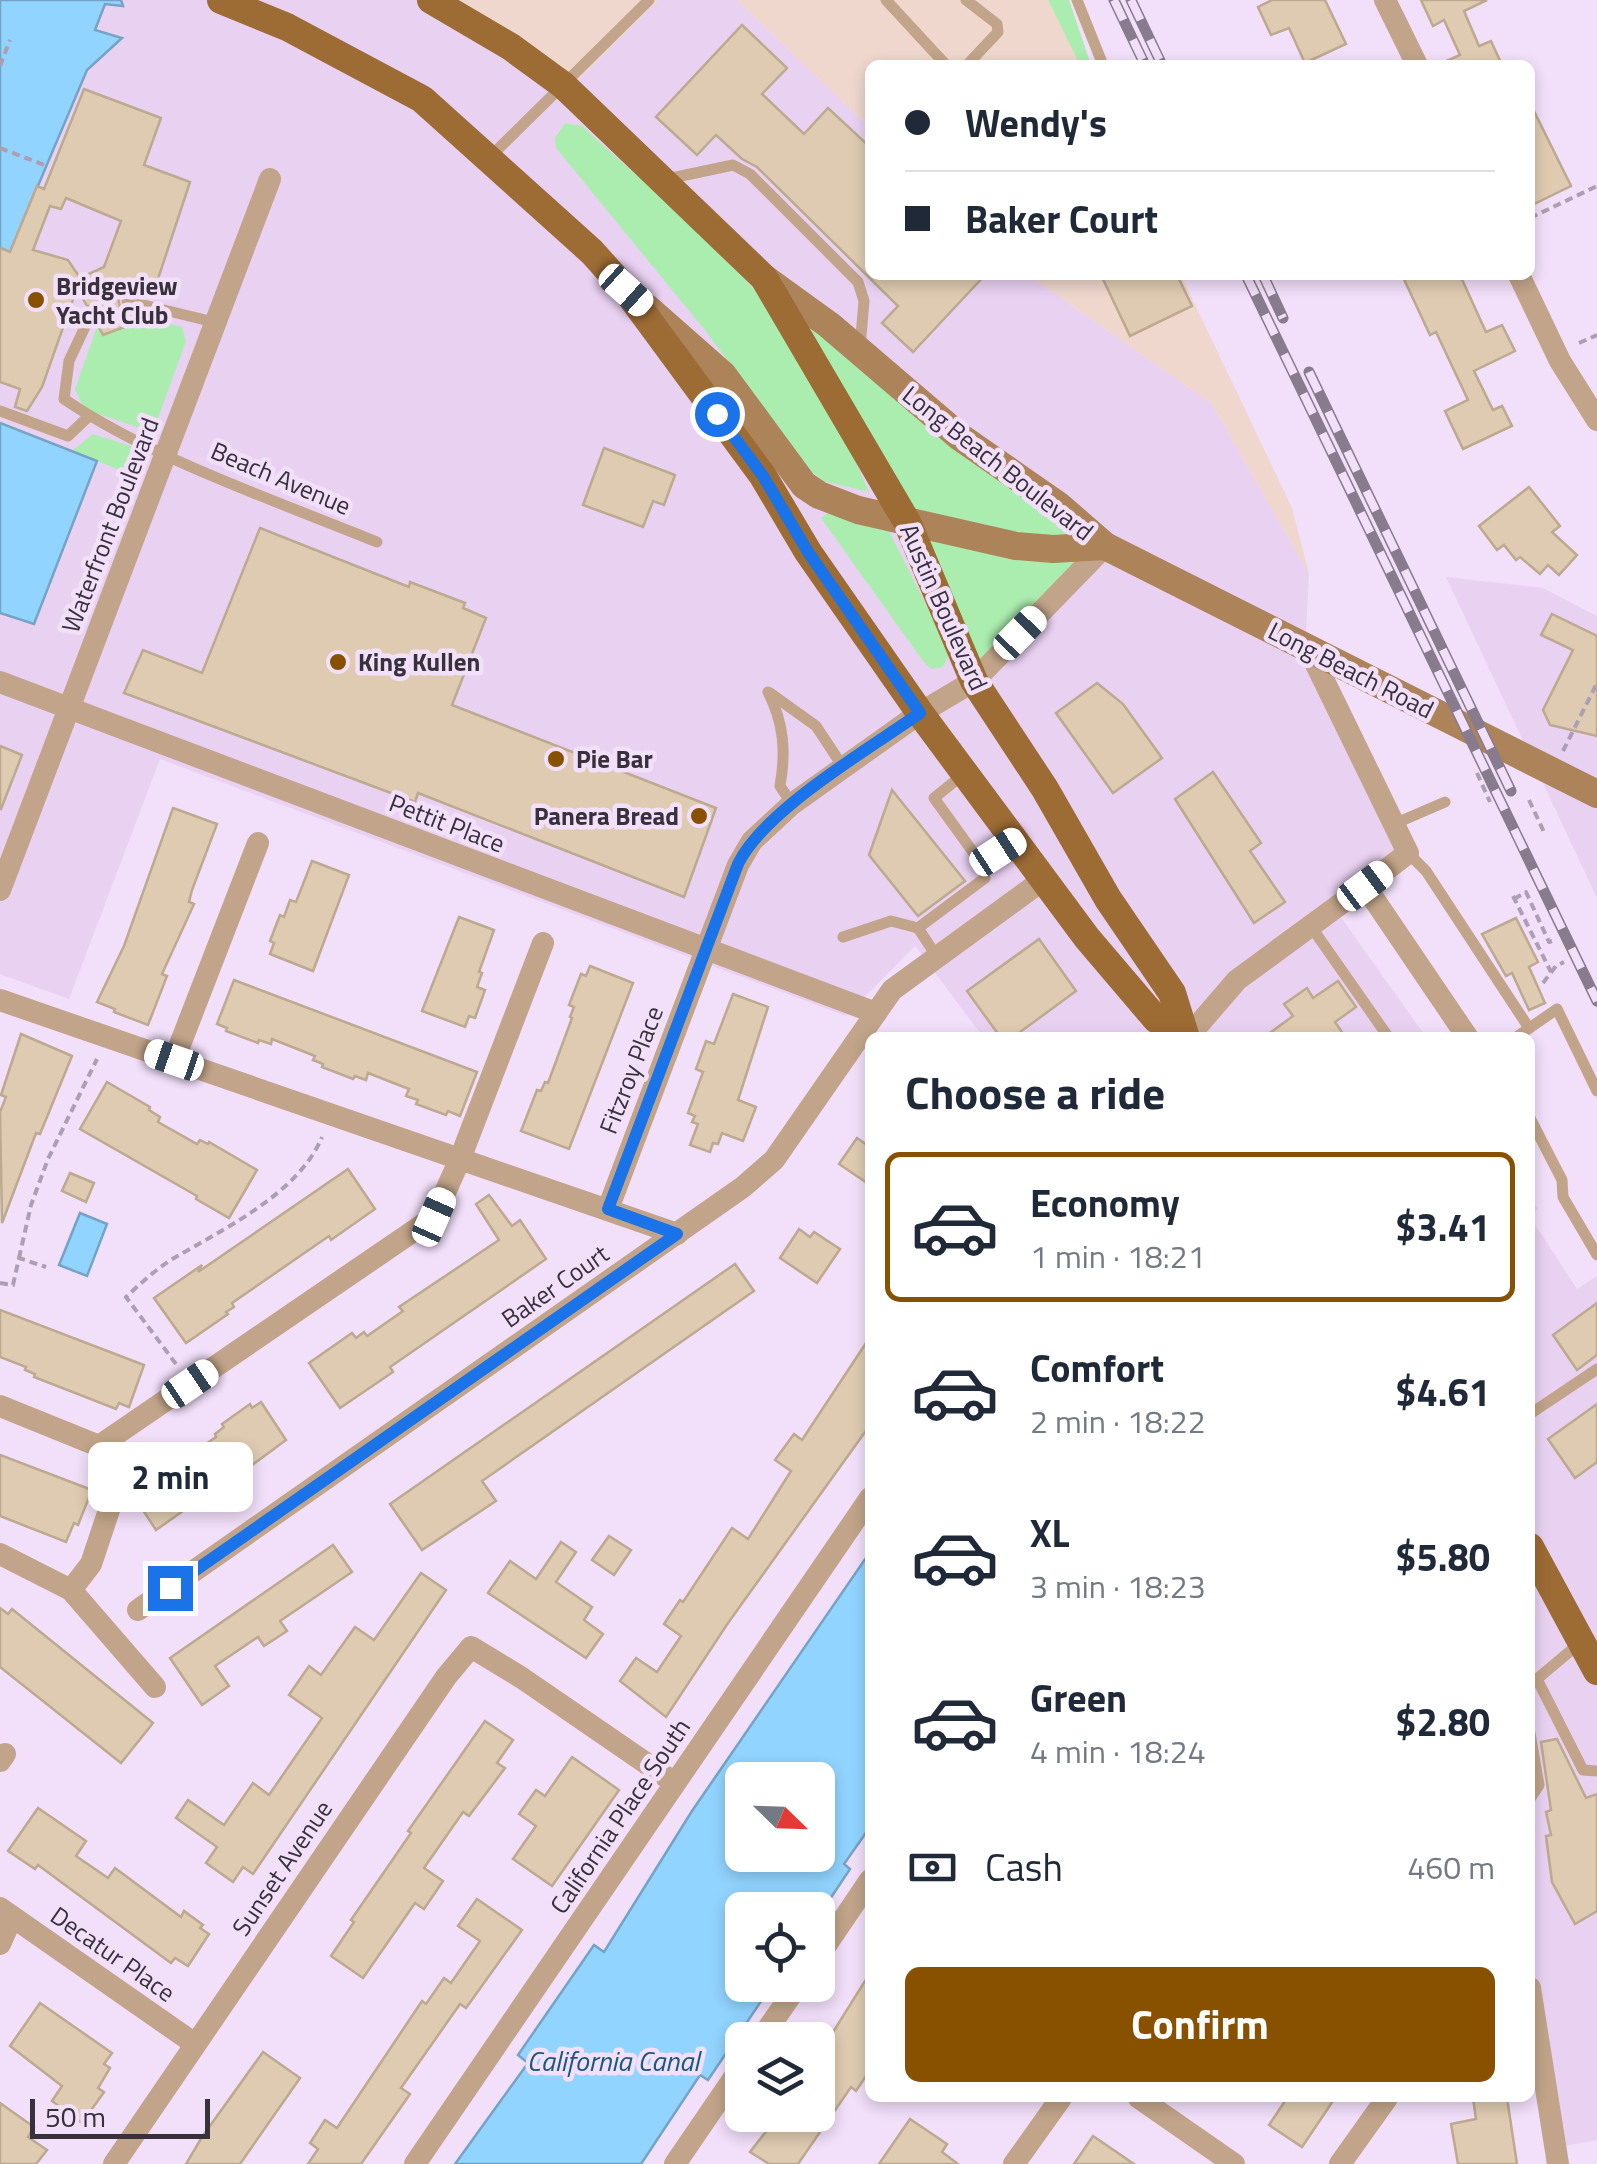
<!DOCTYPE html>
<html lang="en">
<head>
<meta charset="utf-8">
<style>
  body { margin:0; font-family:"Titillium Web",sans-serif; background:#f6f6f7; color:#1f2937; height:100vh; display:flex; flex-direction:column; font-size:38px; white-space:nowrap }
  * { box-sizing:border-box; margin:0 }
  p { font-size:32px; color:#747a83 }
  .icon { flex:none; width:55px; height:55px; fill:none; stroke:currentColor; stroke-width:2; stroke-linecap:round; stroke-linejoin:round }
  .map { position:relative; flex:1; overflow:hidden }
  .side { position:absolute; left:865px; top:1032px; width:670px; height:1070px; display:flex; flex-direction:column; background:#fff; border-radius:15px; box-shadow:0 5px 15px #0003 }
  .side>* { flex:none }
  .banner { position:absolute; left:865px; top:60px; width:670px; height:220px; border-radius:15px; box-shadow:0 5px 15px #0003; display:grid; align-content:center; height:220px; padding:0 40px; background:#fff }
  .needle { width:65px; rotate:113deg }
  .tools { position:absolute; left:725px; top:1762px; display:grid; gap:20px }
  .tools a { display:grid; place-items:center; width:110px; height:110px; border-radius:15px; background:#fff; box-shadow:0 5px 15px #0003; font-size:50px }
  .scale { position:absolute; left:30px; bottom:25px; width:180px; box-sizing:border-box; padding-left:10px; border:5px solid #38303b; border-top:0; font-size:28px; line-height:35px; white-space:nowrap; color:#38303b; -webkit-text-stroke:8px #f2dffa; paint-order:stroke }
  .end { position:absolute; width:45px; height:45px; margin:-22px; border:12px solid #1a73e8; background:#fff; box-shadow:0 0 0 5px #fff }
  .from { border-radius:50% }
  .bubble { position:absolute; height:70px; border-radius:15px; background:#fff; box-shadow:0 5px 15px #0003; font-size:32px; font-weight:700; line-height:70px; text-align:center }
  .car { position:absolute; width:30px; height:60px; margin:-30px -15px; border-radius:12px; box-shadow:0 0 8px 2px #0007; background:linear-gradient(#fff 24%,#345 0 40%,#fff 0 76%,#345 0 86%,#fff 0) }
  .banner b { display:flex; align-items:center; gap:35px; height:95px; font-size:38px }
  .banner b+b { border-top:2px solid #e0e1e3 }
  .banner i { width:25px; height:25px; background:#1f2937 }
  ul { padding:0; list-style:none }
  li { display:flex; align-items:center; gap:30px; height:150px; margin:0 20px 15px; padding:0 20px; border:5px solid transparent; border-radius:15px }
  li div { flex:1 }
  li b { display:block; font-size:38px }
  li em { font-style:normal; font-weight:700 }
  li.selected { border-color:#875100 }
  li>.icon { width:90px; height:90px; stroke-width:1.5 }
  h2 { padding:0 40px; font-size:45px; line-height:120px }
  .pay { display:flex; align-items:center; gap:25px; height:110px; padding:0 40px; font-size:38px }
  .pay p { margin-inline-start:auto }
  .action { display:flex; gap:20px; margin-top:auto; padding:20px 40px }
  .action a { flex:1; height:115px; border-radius:15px; background:#875100; color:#fff; font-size:40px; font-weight:700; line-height:115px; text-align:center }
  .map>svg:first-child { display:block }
  .built { fill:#e9d1f2 }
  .industrial { fill:#efd7cd }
  .green { fill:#abedaf }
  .water { fill:#91d4ff; stroke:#76a3c4; stroke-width:2.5; fill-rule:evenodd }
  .building { fill:#dfcbb1; stroke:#bca98f; stroke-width:2.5; fill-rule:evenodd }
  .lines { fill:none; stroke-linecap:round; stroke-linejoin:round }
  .path { stroke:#ad9eb3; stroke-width:4; stroke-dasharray:8 5; stroke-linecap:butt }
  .service { stroke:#c1a489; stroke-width:11 }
  .minor { stroke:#c1a489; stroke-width:22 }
  .secondary { stroke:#ad8359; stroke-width:28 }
  .primary { stroke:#9d6b34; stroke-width:28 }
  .rail-casing { stroke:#887b8d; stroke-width:11 }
  .rail { stroke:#f2dffa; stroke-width:8; stroke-dasharray:22; stroke-linecap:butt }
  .route { stroke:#1a73e8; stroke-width:12 }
  .poi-dot { fill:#875100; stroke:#f2dffa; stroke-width:4 }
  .labels { text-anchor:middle; stroke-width:9; stroke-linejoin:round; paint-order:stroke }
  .poi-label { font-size:25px; font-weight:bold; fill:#38303b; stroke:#f2dffa; text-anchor:start }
  .street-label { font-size:25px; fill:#38303b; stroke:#f2dffa }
  .water-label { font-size:28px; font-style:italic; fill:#18597c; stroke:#f2dffa }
</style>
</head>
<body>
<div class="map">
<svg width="1597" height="2164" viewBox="0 0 1597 2164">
  <rect width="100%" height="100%" fill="#f2dffa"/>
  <g class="built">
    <polygon points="121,0 459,0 456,3 573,85 658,0 737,0 870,128 870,275 1028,275 1212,404 1309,574 1305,651 1403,853 1333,906 1426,1037 983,1037 915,946 846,1016 160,759 69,999 0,974 0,613 35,624 97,461 0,423 0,248 10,252 87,70 121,39 95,30 105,3 122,5"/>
    <polygon points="1446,577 1543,588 1597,616 1597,898"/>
    <polygon points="1530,1198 1538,1209 1530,1217 1577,1289 1597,1276 1597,2140 1553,2148 1530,2015"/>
  </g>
  <g class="industrial">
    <polygon points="459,0 658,0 573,85 456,4"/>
    <polygon points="737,0 1048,0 1080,65 870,65 870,128"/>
    <polygon points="1028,275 1181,275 1292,508 1309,574 1212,404"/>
  </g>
  <g class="green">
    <polygon points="1048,0 1069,0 1091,65 1080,65"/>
    <path d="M565 123 582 126C649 189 732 252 784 328 820 380 844 435 869 492L823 481 808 469 704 329 556 148 555 138Z"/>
    <polygon points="789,301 1089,540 1054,542 916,511"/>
    <polygon points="131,313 182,327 186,341 157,421 143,429 84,409 75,389 98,324"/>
    <polygon points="93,434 131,446 140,462 135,476 72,451"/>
    <polygon points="833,509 886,525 947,646 949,654 943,667 931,669 923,661 821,518"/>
    <polygon points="917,529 1088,554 974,670"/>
  </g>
  <g class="water">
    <polygon points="0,0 121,0 123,6 105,4 95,30 122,38 87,70 10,252 0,248"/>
    <polygon points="0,423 97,461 34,624 0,613"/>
    <polygon points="80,1213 107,1224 87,1276 59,1265"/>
    <path d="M870 1552V1827L844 1864 850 1869 818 1917V1910H742V1985H772L708 2080 700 2075 641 2164H455L528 2063 518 2055 594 1945 604 1952 692 1811ZM818 1780V1855H742V1780Z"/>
  </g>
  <g class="building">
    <polygon points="1272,0 1325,0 1346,44 1305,63 1289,28 1271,35 1258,7"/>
    <polygon points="1421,0 1487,0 1464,11 1479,46 1491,41 1502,65 1438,65 1460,55 1444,20 1433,26"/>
    <polygon points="742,25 787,68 762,94 804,134 828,108 870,147 870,275 985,275 913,352 882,323 898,306 757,167 742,159 716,135 697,155 656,117"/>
    <path d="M84 89 161 118 144 165 190 182 152 297 124 290 118 298 120 307 131 312 135 323 103 335 97 324 99 310 94 305 87 306 77 288 42 387 27 411 15 407 20 389 0 382V248L10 252 37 186 44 189ZM66 198 121 221 104 267 80 278 68 260 33 250 50 206 61 209Z"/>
    <polygon points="1530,103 1571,186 1530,206"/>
    <polygon points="1101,275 1177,275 1192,306 1130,336"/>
    <polygon points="1402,275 1460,275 1486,332 1502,325 1515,351 1474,371 1493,410 1502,406 1512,426 1463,449 1445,411 1468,400 1436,332 1430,335"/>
    <polygon points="604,448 675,475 664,505 653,501 643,527 583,505"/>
    <polygon points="1529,487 1560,526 1552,532 1577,555 1559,575 1548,565 1540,574 1520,557 1516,560 1504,545 1497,550 1479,526"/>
    <polygon points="260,528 409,587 410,582 465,603 463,608 486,618 452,705 716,808 684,897 418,793 415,802 124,693 143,650 202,673"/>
    <polygon points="1552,614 1597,636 1597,736 1550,725 1543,710 1573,650 1541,635"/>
    <polygon points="1097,683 1123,704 1162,758 1113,793 1056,713"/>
    <polygon points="0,746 22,755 1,809 0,809"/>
    <polygon points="1213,772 1261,843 1250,851 1285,902 1254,923 1175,799"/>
    <polygon points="892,790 965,881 918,916 869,855"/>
    <polygon points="173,808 217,824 192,890 189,902 194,904 162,974 167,976 148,1025 114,1012 115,1009 97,1002 124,946"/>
    <polygon points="312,861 349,875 313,971 270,954 274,943 270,941 280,915 284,917 290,900 296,902"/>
    <polygon points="459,917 494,930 479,972 482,973 477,987 485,990 475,1018 469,1016 465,1027 422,1011"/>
    <polygon points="1516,918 1538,962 1529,967 1545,1003 1529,1010 1512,973 1506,976 1482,934"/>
    <polygon points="1039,939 1076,991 1012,1038 1001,1038 967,991"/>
    <polygon points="590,966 633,983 569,1149 521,1131 537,1090 541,1091 545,1082 548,1083 572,1018 570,1017 574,1007 569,1005 581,974 586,976"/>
    <polygon points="234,980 477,1072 460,1116 448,1111 446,1115 416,1104 418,1100 406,1096 409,1089 368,1073 366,1080 355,1076 353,1079 322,1067 323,1064 313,1060 315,1056 272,1039 271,1044 259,1040 258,1043 226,1031 227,1028 217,1024"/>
    <polygon points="1338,981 1356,1007 1335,1022 1346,1038 1263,1038 1293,1016 1284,1004 1307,988 1313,998"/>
    <polygon points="733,994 768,1007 738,1100 756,1107 743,1141 722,1133 718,1144 713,1143 710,1152 690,1145 698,1124 692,1122 695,1116 688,1113 703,1072 696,1069 706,1041 714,1044"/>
    <polygon points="21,1034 72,1056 40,1134 36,1133 2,1223 0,1112 6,1097 1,1095"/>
    <polygon points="107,1082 150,1107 149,1110 160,1117 158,1122 197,1144 200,1140 208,1144 209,1142 257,1170 229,1218 196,1199 197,1196 80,1129"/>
    <polygon points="857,1138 870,1147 870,1185 839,1164"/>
    <polygon points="348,1169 375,1209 331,1240 329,1236 232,1303 234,1307 226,1312 228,1314 186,1343 154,1298 202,1265 198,1272"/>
    <polygon points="70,1173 94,1183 86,1202 62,1191"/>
    <polygon points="489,1195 512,1226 520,1220 546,1259 390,1367 393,1372 340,1408 309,1363 352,1333 356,1338 364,1332 367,1336 403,1311 399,1307 499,1240 476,1204"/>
    <polygon points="799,1229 810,1237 814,1232 840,1249 817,1283 780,1258"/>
    <polygon points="735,1264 754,1291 482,1481 496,1501 422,1550 390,1504"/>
    <polygon points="1597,1303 1597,1355 1577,1370 1553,1335"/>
    <polygon points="0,1310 144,1365 129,1407 119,1403 116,1409 34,1377 35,1374 25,1370 26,1367 0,1357"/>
    <polygon points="870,1337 870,1425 728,1623 666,1717 620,1681 636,1658 657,1672 681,1636 664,1624 680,1600 683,1602 732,1528 748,1539 791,1471 775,1460 794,1434 802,1440"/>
    <polygon points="261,1402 286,1440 202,1502 200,1499 156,1530 131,1492 165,1464 167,1467 176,1460 178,1463 216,1437 215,1434 224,1427 222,1424 250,1404 252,1408"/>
    <polygon points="1597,1404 1597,1462 1575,1478 1548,1439"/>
    <polygon points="0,1455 92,1490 78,1525 74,1523 66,1542 0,1516"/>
    <polygon points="609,1536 631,1550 614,1575 592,1560"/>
    <polygon points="561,1542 576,1552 556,1582 592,1607 584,1620 603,1634 586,1658 488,1593 510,1561 536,1579"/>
    <polygon points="333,1545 352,1572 280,1621 287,1631 264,1646 258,1637 215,1666 229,1686 202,1705 170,1658"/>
    <polygon points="421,1573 446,1590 253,1874 243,1867 233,1882 206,1863 217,1847 176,1818 188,1800 224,1825 253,1783 269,1795 322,1718 289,1695 309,1666 321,1675 355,1627 374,1640"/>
    <polygon points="0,1608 8,1614 12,1609 153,1723 121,1763 0,1667"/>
    <polygon points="485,1721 513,1740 497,1763 505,1768 469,1816 463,1812 424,1868 443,1881 424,1909 415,1903 363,1978 331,1956 354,1922 351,1920 411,1833 408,1831"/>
    <polygon points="1557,1739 1586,1798 1597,1794 1597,1911 1575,1924 1552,1882 1546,1836 1551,1835 1546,1812 1551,1810 1541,1742"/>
    <polygon points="572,1757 619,1790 552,1886 513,1859 536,1826 519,1814 536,1790 545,1796"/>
    <polygon points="38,1808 86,1841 76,1856 108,1878 115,1868 181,1917 184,1911 203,1925 200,1928 209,1934 188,1966 175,1958 171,1963 38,1865 35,1869 8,1851"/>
    <polygon points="477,1899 522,1930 466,2008 460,2004 401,2088 410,2094 361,2164 308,2164 318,2149 310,2143 325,2120 337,2128 422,2001 426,2004 444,1978 451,1983 480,1941 458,1926"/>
    <polygon points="870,1973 870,2070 856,2091 851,2087 798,2164 769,2164 750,2152 779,2115 818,2115 818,2056"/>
    <polygon points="40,2003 112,2053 104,2064 110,2068 98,2088 104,2092 82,2123 52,2101 62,2086 10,2046"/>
    <polygon points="263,2052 300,2078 240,2164 186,2164 202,2137"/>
    <polygon points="1287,2098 1335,2098 1302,2147 1269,2125"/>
    <polygon points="1473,2098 1507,2098 1517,2164 1458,2164 1451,2124 1476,2119"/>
    <polygon points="0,2103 34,2127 28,2137 47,2150 36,2164 0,2164"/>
    <polygon points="910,2119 947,2144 942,2152 958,2164 879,2164"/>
    <polygon points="1093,2136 1134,2164 1074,2164"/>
  </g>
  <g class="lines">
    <g class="path">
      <polyline points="0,66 10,40"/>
      <polyline points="0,148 47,166"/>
      <polyline points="1530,218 1597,186"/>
      <polyline points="1579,343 1597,335"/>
      <polyline points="1563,751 1597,683"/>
      <polyline points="1477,773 1490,802"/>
      <polyline points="1529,800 1544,832"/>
      <polyline points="1513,896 1551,972"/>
      <polyline points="1514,899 1526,892 1549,942 1552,941"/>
      <polyline points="1543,983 1556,966 1564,962"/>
      <polyline points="19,1258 31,1205 48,1159 97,1059"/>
      <polyline points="0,1283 13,1285 19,1258 46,1267"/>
      <path d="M176 1364 126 1297C141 1283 156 1269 174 1258 224 1229 299 1193 322 1137"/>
    </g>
    <g class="service">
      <polyline points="886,0 946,65"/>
      <polyline points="966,0 997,24 998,32 967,65"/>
      <polyline points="1077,0 1103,65"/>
      <polyline points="488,159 649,0"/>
      <polyline points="667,179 733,165 750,174 858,282 864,301 860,348"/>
      <polyline points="127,301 214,322"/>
      <path d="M91 314 69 361 64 399C152 459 277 501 377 542"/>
      <polyline points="0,411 68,436 89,416"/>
      <path d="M768 692C784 723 786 752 780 786L792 804"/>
      <polyline points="770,693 816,726 843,767"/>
      <polyline points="1394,824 1445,802"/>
      <polyline points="1408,853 1426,871 1529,1028"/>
      <polyline points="981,863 1015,841"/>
      <polyline points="1310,925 1389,1038"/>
      <polyline points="918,928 937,957"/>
      <polyline points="843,937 891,921 918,928 985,878 981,863 934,798 965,773"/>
      <polyline points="1515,1038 1557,1009 1597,1091"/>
      <polyline points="1530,1118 1562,1180 1563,1197 1597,1255"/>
      <polyline points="1530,1414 1597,1369"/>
      <polyline points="1581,1642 1537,1679 1583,1770 1597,1771"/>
      <polyline points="1530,1733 1539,1785 1530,1799"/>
    </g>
    <g class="minor">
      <polyline points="1385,0 1417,65"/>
      <polyline points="1519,275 1560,361 1597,420"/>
      <polyline points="1308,648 1408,853 1365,886 1468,1038"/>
      <polyline points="0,682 876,1013"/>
      <polyline points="0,890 270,179"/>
      <polyline points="0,1000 677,1234"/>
      <polyline points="1187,1038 1237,980 1365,886"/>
      <polyline points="174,1060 258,843"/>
      <polyline points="608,1209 738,865 752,841 792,804 920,713 974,681 1105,546"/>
      <polyline points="0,1406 99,1446 434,1217 460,1159 543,943"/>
      <polyline points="0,1554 71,1590 155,1687"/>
      <polyline points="71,1590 91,1564 111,1504 99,1446"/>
      <polyline points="138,1610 743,1187 774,1160 892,990 1043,880"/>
      <polyline points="0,1761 5,1754"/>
      <polyline points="0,1908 195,2044"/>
      <polyline points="0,1944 12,1917"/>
      <polyline points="818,1957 870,1880"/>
      <polyline points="1530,1988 1558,2164"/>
      <polyline points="760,2040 798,1985"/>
      <polyline points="1139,2098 1234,2164"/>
      <polyline points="114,2164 446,1677 471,1647 522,1678 675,1783"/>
      <polyline points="415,2164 870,1498"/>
      <polyline points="675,2164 742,2066"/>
      <polyline points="1014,2164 1061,2098"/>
      <polyline points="1340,2164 1387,2098"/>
    </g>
    <g class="secondary">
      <polyline points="764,278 829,325 960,437 1059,506 1105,546 1597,794"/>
      <polyline points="647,308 723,375 804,485 819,495 858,510 1016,546 1053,549 1105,546"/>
    </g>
    <g class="primary">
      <polyline points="221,0 287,27 422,99 592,252 626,290 763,476 808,552 920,713 1087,938 1156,1019 1185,1038"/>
      <polyline points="431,0 511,47 563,85 764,278 907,522 974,681 1045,789 1108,899 1172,993 1186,1038"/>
      <polyline points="1530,1547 1597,1671"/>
    </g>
    <g class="rail-casing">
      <g id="rail">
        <polyline points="1114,0 1145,65"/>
        <polyline points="1131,0 1162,65"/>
        <polyline points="1246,275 1597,1001"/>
        <polyline points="1263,275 1283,318"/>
        <polyline points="1309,372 1511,791"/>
      </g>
    </g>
    <use href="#rail" class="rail"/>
  </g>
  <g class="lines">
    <path class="route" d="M170 1588 677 1234 608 1209 738 864C764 810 869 749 920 713L808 552 763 476 717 414"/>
  </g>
  <g class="poi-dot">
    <circle cx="36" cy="300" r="10"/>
    <circle cx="338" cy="662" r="10"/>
    <circle cx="556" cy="759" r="10"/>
    <circle cx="699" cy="816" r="10"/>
  </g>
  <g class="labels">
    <g class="poi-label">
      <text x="56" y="295">Bridgeview<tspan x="56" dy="29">Yacht Club</tspan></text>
      <text x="358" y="671">King Kullen</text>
      <text x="576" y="768">Pie Bar</text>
      <text x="679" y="825" text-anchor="end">Panera Bread</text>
    </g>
    <g class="street-label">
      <text transform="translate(998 463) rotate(38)" y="9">Long Beach Boulevard</text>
      <text transform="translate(281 478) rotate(23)" y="9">Beach Avenue</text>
      <text transform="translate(110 525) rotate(-69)" y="9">Waterfront Boulevard</text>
      <text transform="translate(944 607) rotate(66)" y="9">Austin Boulevard</text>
      <text transform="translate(1351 670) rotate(27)" y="9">Long Beach Road</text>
      <text transform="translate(447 823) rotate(21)" y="9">Pettit Place</text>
      <text transform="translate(631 1070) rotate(-69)" y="9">Fitzroy Place</text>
      <text transform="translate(555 1286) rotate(-35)" y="9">Baker Court</text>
      <text transform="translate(620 1816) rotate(-56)" y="9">California Place South</text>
      <text transform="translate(282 1868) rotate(-56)" y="9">Sunset Avenue</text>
      <text transform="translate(113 1954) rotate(35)" y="9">Decatur Place</text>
    </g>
    <g class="water-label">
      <text x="613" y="2071">California Canal</text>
    </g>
  </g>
</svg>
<div class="tools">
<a><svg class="needle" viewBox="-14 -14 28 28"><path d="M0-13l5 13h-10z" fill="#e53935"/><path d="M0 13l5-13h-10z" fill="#747a83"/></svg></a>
<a><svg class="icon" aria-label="locate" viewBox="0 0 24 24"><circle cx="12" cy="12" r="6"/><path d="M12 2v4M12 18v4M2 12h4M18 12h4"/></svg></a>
<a><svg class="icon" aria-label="layers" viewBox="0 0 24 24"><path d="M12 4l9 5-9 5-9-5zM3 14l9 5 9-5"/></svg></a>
</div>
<div class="scale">50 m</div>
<i class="end from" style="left:717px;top:414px"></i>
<i class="end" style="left:170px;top:1588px"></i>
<div class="bubble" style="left:88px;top:1442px;width:165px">2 min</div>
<i class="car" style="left:626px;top:290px;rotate:132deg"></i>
<i class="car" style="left:1020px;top:633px;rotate:44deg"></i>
<i class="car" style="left:998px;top:852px;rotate:57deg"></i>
<i class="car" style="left:1365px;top:886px;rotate:53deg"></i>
<i class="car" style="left:174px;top:1060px;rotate:289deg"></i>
<i class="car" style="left:434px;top:1217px;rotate:24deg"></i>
<i class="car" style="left:190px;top:1384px;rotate:56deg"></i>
<div class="banner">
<b><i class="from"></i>Wendy's</b>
<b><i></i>Baker Court</b>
</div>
<section class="side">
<h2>Choose a ride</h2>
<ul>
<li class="selected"><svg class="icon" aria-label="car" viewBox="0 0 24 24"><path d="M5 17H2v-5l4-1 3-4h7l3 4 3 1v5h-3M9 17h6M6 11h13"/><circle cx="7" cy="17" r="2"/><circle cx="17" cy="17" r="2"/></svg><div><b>Economy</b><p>1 min · 18:21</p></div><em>$3.41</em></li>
<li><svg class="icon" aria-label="car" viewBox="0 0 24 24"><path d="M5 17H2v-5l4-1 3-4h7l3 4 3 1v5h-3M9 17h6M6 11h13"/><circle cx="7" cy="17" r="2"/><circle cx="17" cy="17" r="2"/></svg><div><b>Comfort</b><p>2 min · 18:22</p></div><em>$4.61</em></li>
<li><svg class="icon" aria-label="car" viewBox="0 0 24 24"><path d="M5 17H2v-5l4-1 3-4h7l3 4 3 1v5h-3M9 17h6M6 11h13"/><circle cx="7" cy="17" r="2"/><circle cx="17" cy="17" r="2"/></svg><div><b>XL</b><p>3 min · 18:23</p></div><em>$5.80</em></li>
<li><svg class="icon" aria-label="car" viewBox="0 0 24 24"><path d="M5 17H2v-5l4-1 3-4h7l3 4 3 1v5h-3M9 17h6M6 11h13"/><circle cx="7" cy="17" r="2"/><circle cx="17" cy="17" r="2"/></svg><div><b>Green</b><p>4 min · 18:24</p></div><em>$2.80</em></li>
</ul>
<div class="pay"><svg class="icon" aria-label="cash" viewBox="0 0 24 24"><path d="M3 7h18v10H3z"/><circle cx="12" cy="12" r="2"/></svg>Cash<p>460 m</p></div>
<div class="action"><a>Confirm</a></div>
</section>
</div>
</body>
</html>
